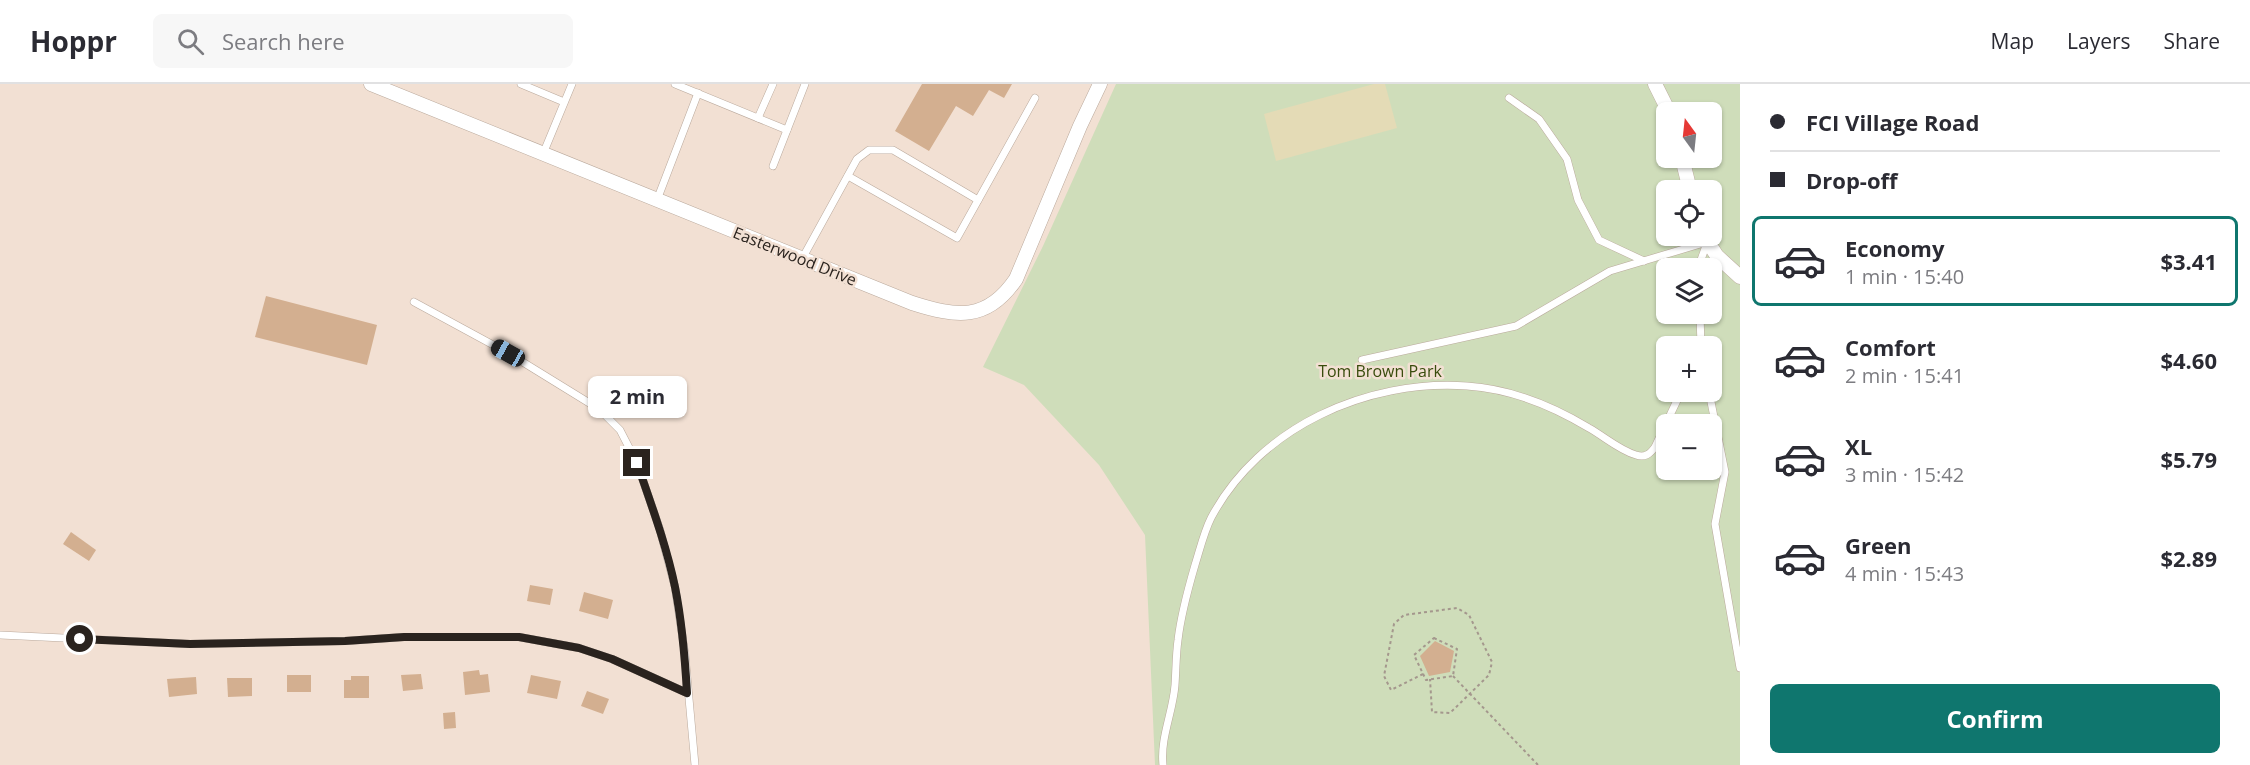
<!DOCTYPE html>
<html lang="en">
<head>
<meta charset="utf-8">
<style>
  body { margin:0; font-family:"Open Sans",sans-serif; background:#f7f7f7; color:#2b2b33; height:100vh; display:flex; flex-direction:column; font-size:22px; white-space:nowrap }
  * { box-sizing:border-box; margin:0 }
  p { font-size:20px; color:#7c7c81 }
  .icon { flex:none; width:33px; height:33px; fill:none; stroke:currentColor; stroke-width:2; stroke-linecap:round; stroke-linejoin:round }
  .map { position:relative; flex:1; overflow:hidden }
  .sheet { display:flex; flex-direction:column; background:#fff; width:510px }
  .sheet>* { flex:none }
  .banner { display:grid; align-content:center; height:132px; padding:0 30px; background:#fff }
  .needle { width:39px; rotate:345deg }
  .buttons { position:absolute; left:1656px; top:18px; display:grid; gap:12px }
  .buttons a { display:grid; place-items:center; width:66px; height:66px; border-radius:9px; background:#fff; box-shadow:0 2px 4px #0004; font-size:30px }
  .end { position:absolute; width:27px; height:27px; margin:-14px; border:8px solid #2a231e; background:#fff; box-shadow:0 0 0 3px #fff }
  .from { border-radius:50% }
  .bubble { position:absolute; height:42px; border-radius:9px; background:#fff; box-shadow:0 2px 4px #0004; font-size:20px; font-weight:700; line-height:42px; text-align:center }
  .car { position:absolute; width:18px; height:36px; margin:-18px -9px; border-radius:8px; box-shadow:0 0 4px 2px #0007; background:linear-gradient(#222 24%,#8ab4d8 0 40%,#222 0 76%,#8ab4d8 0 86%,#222 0) }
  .banner b { display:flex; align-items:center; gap:21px; height:57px; font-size:22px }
  .banner b+b { border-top:2px solid #e1e1e2 }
  .banner i { width:15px; height:15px; background:#2b2b33 }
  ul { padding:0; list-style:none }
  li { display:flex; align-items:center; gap:18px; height:90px; margin:0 12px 9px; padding:0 18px; border:3px solid transparent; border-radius:9px }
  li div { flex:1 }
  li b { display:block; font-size:22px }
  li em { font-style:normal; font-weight:700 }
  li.on { border-color:#0f766e }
  li>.icon { width:54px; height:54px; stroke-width:1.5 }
  .action { display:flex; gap:12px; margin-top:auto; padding:12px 30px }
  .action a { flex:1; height:69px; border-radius:9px; background:#0f766e; color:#fff; font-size:24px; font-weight:700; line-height:69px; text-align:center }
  header { display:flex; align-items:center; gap:36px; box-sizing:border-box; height:84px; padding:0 30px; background:#fff; border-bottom:2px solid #e1e1e2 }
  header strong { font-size:28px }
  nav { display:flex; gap:33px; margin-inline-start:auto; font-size:21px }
  .search { width:420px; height:54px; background:#f7f7f7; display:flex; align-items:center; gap:15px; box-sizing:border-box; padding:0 21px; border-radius:9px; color:#7c7c81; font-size:22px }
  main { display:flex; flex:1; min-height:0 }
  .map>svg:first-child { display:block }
  .green { fill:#cfddba; fill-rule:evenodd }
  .sand { fill:#e4dbb6 }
  .building { fill:#d3af90 }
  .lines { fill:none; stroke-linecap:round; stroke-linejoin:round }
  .lane-casing { stroke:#baa99c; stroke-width:8 }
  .street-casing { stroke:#baa99c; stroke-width:15 }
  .path { stroke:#a4978d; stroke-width:2; stroke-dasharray:3 3; stroke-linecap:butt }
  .lane { stroke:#fff; stroke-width:7 }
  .street { stroke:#fff; stroke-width:14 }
  .route { stroke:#2a231e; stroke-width:8 }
  .labels { text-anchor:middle; stroke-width:5; stroke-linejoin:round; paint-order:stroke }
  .street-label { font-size:16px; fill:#2a231e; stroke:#f2e0d3 }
  .park-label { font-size:16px; fill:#394c0d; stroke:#f2e0d3 }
</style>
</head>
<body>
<header>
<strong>Hoppr</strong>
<div class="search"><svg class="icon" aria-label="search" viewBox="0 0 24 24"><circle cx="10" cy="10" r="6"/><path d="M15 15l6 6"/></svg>Search here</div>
<nav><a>Map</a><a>Layers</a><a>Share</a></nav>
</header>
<main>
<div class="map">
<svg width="1740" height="681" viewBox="0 0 1740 681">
  <rect width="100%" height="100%" fill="#f2e0d3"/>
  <path class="green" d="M1116 0H1740V681H1155L1145 451 1099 381 1024 301 983 283 1043 162ZM1666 28H1712V74H1666ZM1666 106H1712V152H1666ZM1666 184H1712V230H1666ZM1666 262H1712V308H1666ZM1666 340H1712V386H1666Z"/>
  <polygon class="sand" points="1374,0 1385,0 1397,44 1276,77 1264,30"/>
  <g class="building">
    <polygon points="922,0 1012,0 1004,14 989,6 973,32 956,22 929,67 895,47"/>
    <polygon points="266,212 377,241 367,281 255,253"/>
    <polygon points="71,448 96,466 89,477 63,460"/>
    <polygon points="530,501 553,505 550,521 527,517"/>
    <polygon points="584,508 613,516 608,535 579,527"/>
    <polygon points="1435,557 1454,567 1450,588 1429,592 1420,572"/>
    <polygon points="479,586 480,591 488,590 490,608 465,611 463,588"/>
    <polygon points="421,590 423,605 403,607 401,591"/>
    <rect x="287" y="591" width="24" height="17"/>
    <polygon points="531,591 561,597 557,615 527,609"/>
    <polygon points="351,592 369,592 369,614 344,614 344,596 351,596"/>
    <polygon points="196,593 197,610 169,613 167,595"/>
    <polygon points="227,594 252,594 252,612 228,613"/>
    <polygon points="587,607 609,615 603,630 581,622"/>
    <polygon points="455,628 456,644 444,645 443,629"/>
  </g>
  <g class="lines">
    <g class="lane-casing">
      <g id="lane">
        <polyline points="521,0 564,18"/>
        <polyline points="675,0 787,46"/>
        <polyline points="1509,14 1539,35 1567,75 1578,116 1599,156 1644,177"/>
        <polyline points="758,34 773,0"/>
        <polyline points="543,70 572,0"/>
        <polyline points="773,82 805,0"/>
        <polyline points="848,92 957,154 1035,14"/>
        <polyline points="657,116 698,9"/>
        <polyline points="802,175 857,75 869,66 893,66 978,116"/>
        <polyline points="1698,184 1707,159"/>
        <polyline points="414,218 508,269 599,325 620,346 637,379 660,446 675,503 685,570 695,681"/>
        <polyline points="1700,230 1701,262"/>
        <polyline points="1362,276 1516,242 1610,187 1707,158"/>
        <polyline points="1709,308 1725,388 1715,440 1740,584"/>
        <polyline points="0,551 190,560 345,557 404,553 519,553 579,564 612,575 687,609"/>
        <path d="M1163 681C1160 654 1173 628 1175 601 1176 586 1176 570 1178 556 1181 530 1188 505 1195 481 1200 465 1204 448 1211 434 1259 343 1367 295 1467 302 1512 305 1551 321 1589 344 1605 353 1619 366 1636 371 1645 374 1650 370 1655 363L1681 308"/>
      </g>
    </g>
    <g class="street-casing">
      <g id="street">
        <path d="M371 0 912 219C956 233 987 238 1016 195L1080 42 1100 0"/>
        <polyline points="1655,0 1669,28"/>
        <polyline points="1682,74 1690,106"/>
        <polyline points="1704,152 1717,172 1740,193"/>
      </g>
    </g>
    <g class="path">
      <polygon points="1434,554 1457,565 1453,592 1426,596 1414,571"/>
      <polyline points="1423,590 1391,606 1384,592 1394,540 1404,531 1457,524 1469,531 1492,578 1489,591 1450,629 1432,628 1430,595"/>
      <polyline points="1453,592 1538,681"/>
    </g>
    <use href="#lane" class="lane"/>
    <use href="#street" class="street"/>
  </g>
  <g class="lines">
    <path class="route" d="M80 555 190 560 345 557 404 553H519L579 564 612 575 687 609C685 574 682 538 675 503 666 460 651 420 637 379"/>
  </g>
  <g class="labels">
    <g class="street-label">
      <text transform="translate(795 172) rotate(22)" y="6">Easterwood Drive</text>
    </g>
    <g class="park-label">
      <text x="1380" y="293">Tom Brown Park</text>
    </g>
  </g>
</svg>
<div class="buttons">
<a><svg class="needle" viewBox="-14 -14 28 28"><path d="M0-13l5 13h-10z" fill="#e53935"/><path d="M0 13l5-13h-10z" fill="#7c7c81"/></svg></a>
<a><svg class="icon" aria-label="locate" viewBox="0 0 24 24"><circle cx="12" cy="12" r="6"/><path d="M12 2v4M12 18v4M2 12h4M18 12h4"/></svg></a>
<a><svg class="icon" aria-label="layers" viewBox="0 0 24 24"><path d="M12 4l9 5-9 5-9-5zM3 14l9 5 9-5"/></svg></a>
<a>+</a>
<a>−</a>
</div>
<i class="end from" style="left:80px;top:555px"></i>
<i class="end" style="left:637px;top:379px"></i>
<div class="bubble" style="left:588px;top:292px;width:99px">2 min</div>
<i class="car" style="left:508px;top:269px;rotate:299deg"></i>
</div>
<section class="sheet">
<div class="banner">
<b><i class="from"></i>FCI Village Road</b>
<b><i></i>Drop-off</b>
</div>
<ul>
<li class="on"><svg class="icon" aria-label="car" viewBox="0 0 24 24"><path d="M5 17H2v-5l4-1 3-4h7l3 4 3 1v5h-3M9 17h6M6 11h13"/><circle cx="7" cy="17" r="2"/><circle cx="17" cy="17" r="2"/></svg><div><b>Economy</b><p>1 min · 15:40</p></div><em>$3.41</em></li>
<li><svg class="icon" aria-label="car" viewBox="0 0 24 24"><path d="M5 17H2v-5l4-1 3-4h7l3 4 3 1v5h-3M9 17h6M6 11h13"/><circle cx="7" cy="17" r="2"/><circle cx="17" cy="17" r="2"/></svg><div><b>Comfort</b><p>2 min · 15:41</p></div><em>$4.60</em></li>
<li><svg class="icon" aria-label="car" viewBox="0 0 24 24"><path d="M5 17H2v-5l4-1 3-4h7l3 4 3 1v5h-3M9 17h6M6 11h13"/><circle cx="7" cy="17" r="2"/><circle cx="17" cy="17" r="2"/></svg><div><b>XL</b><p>3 min · 15:42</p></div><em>$5.79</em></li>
<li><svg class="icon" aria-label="car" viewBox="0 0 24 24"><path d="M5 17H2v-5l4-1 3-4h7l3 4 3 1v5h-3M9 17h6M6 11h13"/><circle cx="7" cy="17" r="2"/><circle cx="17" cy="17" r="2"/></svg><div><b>Green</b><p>4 min · 15:43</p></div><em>$2.89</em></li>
</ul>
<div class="action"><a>Confirm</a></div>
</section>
</main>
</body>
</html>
